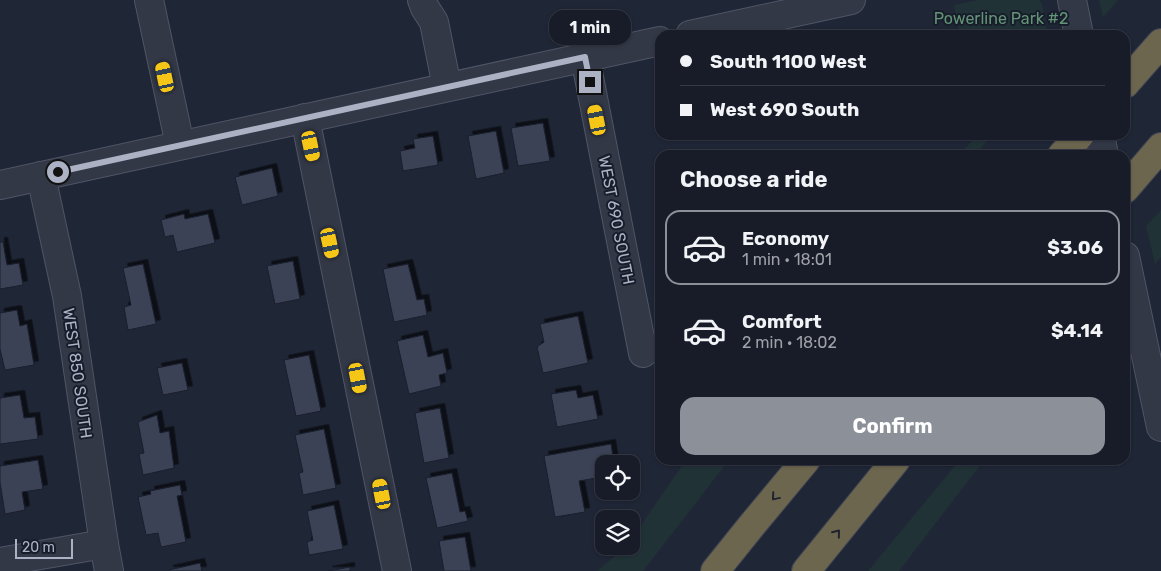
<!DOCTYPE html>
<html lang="en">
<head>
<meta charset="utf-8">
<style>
  body { margin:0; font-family:Rubik,sans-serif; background:#242934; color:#f1f3f6; height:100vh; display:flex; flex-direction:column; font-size:19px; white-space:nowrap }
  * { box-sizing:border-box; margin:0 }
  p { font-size:16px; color:#9ea1a8 }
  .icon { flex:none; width:28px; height:28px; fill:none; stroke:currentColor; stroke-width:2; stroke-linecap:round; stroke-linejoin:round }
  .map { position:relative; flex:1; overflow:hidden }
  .sheet { position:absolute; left:655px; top:150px; width:475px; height:315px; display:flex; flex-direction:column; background:#171c28; border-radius:15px; box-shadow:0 1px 4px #0004,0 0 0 1px #363a45 }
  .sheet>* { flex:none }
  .top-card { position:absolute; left:655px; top:30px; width:475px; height:110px; border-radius:15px; box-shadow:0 1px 4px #0004,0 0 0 1px #363a45; display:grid; align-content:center; height:110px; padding:0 25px; background:#171c28 }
  .fabs { position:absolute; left:595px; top:455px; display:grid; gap:10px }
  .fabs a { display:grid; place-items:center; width:45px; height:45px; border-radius:10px; background:#171c28; box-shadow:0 1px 4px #0004,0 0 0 1px #363a45; font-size:25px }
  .scale { position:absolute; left:15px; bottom:12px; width:58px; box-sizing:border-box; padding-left:5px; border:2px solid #acb2c4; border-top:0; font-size:14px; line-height:18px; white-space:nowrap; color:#acb2c4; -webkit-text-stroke:4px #181d2b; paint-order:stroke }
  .end { position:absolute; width:22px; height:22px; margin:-11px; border:6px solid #acb2c4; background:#111; box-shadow:0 0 0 2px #111 }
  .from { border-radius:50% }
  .bubble { position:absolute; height:35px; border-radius:15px; background:#171c28; box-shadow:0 1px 4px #0004,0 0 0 1px #363a45; font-size:16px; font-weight:700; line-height:35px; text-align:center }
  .car { position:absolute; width:15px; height:30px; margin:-15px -8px; border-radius:6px; box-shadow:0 0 4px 1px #0007; background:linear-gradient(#f5c518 24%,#345 0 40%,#f5c518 0 76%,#345 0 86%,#f5c518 0) }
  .top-card b { display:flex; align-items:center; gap:18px; height:48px; font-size:19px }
  .top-card b+b { border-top:1px solid #363a45 }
  .top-card i { width:12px; height:12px; background:#f1f3f6 }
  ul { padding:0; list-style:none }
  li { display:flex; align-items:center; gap:15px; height:75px; margin:0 10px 8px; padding:0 15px; border:2px solid transparent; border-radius:15px }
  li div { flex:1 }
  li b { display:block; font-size:19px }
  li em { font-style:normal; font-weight:700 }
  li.on { border-color:#8c9099 }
  li>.icon { width:45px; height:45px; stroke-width:1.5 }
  h2 { padding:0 25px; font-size:22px; line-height:60px }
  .primary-button { display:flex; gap:10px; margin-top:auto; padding:10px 25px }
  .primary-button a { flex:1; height:58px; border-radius:15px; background:#8c9099; color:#fff; font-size:20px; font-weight:700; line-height:58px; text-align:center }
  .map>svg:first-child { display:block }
  .green { fill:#213237 }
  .building { fill:#3b4357; stroke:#1a1f2d; filter:url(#shadow) }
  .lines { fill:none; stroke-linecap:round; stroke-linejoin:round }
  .minor-casing { stroke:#505565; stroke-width:30 }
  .highway-casing { stroke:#3d4251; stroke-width:30 }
  .minor { stroke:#333847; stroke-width:28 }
  .highway { stroke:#6d664f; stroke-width:28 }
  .oneway { stroke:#20242f }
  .route { stroke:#acb2c4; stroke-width:6 }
  .labels { text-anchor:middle; stroke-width:4; stroke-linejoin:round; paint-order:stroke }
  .park-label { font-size:16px; fill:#649476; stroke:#181d2b }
  .street-label { font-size:16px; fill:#acb2c4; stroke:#181d2b }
</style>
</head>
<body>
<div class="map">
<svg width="1161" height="571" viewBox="0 0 1161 571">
  <defs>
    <filter id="shadow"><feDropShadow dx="4.5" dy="-4.5" stdDeviation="0" flood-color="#0009"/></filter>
  </defs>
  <rect width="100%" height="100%" fill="#1f2636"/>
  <g class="green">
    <polygon points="979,0 1039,0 1042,4 1048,35 960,35 954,5"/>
    <polygon points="1099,0 1118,0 1103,17"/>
    <polygon points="979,135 992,135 975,155 958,155"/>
    <polygon points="1161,210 1161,257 1155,264 1146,226"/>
    <polygon points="686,460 729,460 643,571 597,571 627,546 631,546 631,540"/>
    <polygon points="960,460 984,460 899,571 868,571"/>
  </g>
  <g class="building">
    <polygon points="660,93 660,113 656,94"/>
    <polygon points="543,123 550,161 518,166 511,128"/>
    <polygon points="496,131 504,173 476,179 468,136"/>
    <polygon points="433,136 438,165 403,171 400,151 415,148 413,139"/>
    <polygon points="272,168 278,196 242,205 235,177"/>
    <polygon points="184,214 185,219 208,214 215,243 177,252 173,235 165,237 161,220"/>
    <polygon points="0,242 3,242 7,265 19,263 23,285 0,289"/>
    <polygon points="293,261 300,299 275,304 267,266"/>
    <polygon points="143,264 156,324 128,330 124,307 131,305 123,268"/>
    <polygon points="408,264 417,300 424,299 427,315 394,322 383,269"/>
    <polygon points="17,310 20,326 27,324 34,365 5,370 0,349 0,313"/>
    <polygon points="578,316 588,363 543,373 537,347 544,342 540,324"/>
    <polygon points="423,335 428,357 443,353 447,373 439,375 441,386 409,394 397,341"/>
    <polygon points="309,355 321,411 296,416 284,360"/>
    <polygon points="182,363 188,390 163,395 157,368"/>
    <polygon points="576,390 578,398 593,395 598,419 557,427 551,394"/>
    <polygon points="20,395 24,418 35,417 38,439 0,444 0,398"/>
    <polygon points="440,408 449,458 424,463 415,413"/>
    <polygon points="157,415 160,433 169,431 174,468 143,475 139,454 144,453 138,422"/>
    <polygon points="324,429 336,488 303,495 299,473 303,472 295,435"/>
    <polygon points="611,444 614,464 604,464 604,471 602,471 602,477 579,481 585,512 555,517 544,456"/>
    <polygon points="38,460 43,489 22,492 25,510 5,514 0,482 0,466"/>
    <polygon points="452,473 460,512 465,511 468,521 437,528 426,478"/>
    <polygon points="180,485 182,495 177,496 186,542 161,547 158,533 146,535 138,497 151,494 150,491"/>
    <polygon points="334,505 343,549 309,555 307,542 313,540 307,511"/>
    <polygon points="465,537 471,571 444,571 439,541"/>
    <polygon points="200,563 202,571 169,571 169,570"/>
    <polygon points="350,567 350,571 328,571"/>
  </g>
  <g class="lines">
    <g class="minor-casing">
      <g id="minor">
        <polyline points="149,0 180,145"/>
        <polyline points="422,0 425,8 434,22 447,87"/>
        <polyline points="1072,0 1079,35"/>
        <polyline points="690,35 851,0"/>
        <polyline points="585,57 643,353"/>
        <polyline points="305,118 397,571"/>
        <polyline points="1100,135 1104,155"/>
        <polyline points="41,176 67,296 104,544 109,571"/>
        <polyline points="0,185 660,41"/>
        <polyline points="1125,256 1161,427"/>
        <polyline points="0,562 104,544"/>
      </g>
    </g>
    <g class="highway-casing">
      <g id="highway">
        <polyline points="1125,84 1161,43"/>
        <polyline points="1062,155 1080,135"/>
        <polyline points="1125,189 1161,147"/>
        <polyline points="715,571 752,525 806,460"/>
        <polyline points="806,571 896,460"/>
      </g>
    </g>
    <use href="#minor" class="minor"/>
    <use href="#highway" class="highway"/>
  </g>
  <defs><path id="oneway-chevron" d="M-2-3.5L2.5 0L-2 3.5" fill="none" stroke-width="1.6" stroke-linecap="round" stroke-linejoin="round" transform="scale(1.25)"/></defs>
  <g class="oneway">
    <use href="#oneway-chevron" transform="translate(775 497) rotate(130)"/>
    <use href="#oneway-chevron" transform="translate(837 533) rotate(-51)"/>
  </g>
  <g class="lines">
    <polyline class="route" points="58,172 585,57 590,82"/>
  </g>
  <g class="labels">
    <g class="park-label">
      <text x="1001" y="24">Powerline Park #2</text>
    </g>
    <g class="street-label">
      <text transform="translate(617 220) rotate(79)" y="6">WEST 690 SOUTH</text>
      <text transform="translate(78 373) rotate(82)" y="6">WEST 850 SOUTH</text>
    </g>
  </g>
</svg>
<div class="fabs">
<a><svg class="icon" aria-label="locate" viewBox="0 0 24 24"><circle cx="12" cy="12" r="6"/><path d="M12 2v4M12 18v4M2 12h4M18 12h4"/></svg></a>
<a><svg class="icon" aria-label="layers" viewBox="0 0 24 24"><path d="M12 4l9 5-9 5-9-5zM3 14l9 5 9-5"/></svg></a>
</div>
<div class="scale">20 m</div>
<i class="end from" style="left:58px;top:172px"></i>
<i class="end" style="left:590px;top:82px"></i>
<div class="bubble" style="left:549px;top:10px;width:82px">1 min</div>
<i class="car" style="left:165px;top:77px;rotate:348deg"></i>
<i class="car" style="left:597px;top:120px;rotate:349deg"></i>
<i class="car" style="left:311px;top:146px;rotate:168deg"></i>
<i class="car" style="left:330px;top:243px;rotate:168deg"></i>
<i class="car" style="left:358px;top:378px;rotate:169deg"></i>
<i class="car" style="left:382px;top:494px;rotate:349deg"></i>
<div class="top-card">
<b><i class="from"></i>South 1100 West</b>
<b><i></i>West 690 South</b>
</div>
<section class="sheet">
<h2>Choose a ride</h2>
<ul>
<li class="on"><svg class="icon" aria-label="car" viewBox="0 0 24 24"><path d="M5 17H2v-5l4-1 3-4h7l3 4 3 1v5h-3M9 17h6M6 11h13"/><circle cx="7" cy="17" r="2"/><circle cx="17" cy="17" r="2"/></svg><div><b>Economy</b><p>1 min · 18:01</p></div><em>$3.06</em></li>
<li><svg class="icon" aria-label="car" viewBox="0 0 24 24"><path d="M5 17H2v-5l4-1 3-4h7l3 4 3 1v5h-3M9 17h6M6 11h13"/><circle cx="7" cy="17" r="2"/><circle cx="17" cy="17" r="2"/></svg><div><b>Comfort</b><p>2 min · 18:02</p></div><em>$4.14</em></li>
</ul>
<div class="primary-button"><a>Confirm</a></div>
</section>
</div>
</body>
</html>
